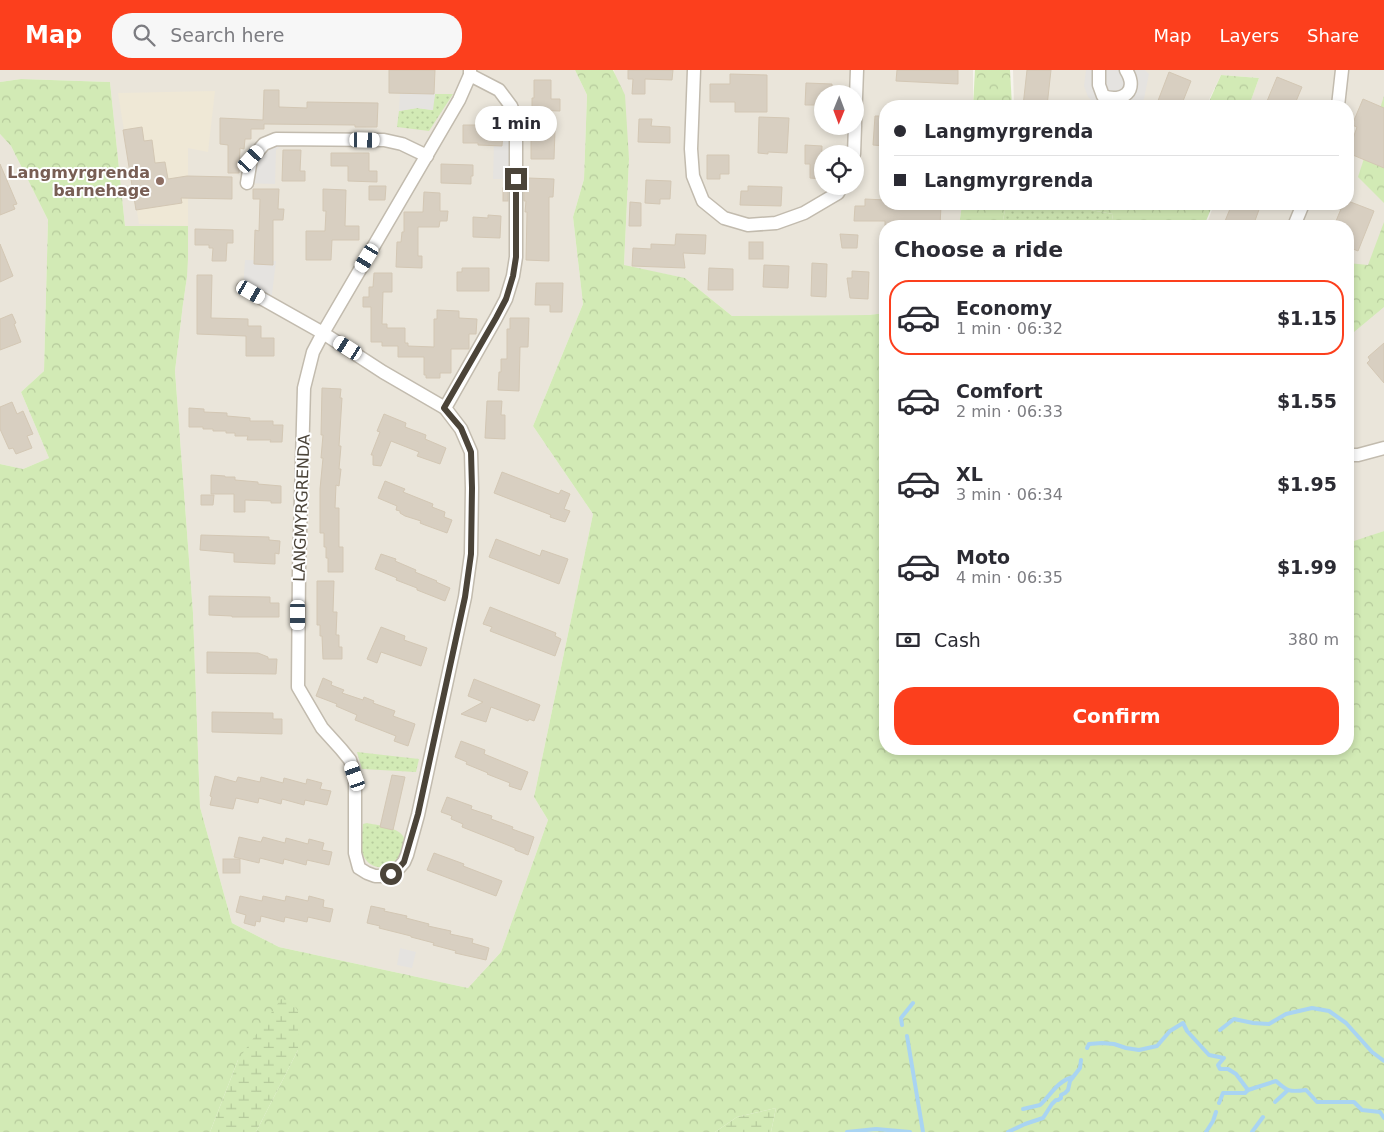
<!DOCTYPE html>
<html lang="en">
<head>
<meta charset="utf-8">
<style>
  body { margin:0; font-family:"DejaVu Sans",sans-serif; background:#f7f7f7; color:#2b2b33; height:100vh; display:flex; flex-direction:column; font-size:19px; white-space:nowrap }
  * { box-sizing:border-box; margin:0 }
  p { font-size:16px; color:#7c7c81 }
  .icon { flex:none; width:28px; height:28px; fill:none; stroke:currentColor; stroke-width:2; stroke-linecap:round; stroke-linejoin:round }
  .map { position:relative; flex:1; overflow:hidden }
  .side { position:absolute; left:879px; top:150px; width:475px; height:535px; display:flex; flex-direction:column; background:#fff; border-radius:20px; box-shadow:0 2px 8px #0003 }
  .side>* { flex:none }
  .top-card { position:absolute; left:879px; top:30px; width:475px; height:110px; border-radius:20px; box-shadow:0 2px 8px #0003; display:grid; align-content:center; height:110px; padding:0 15px; background:#fff }
  .needle { width:32px; rotate:181deg }
  .fabs { position:absolute; left:814px; top:15px; display:grid; gap:10px }
  .fabs a { display:grid; place-items:center; width:50px; height:50px; border-radius:50%; background:#fff; box-shadow:0 2px 8px #0003; font-size:25px }
  .end { position:absolute; width:22px; height:22px; margin:-11px; border:6px solid #4b4439; background:#fff; box-shadow:0 0 0 2px #fff }
  .from { border-radius:50% }
  .bubble { position:absolute; height:35px; border-radius:18px; background:#fff; box-shadow:0 2px 8px #0003; font-size:16px; font-weight:600; line-height:35px; text-align:center }
  .car { position:absolute; width:15px; height:30px; margin:-15px -8px; border-radius:6px; box-shadow:0 0 4px 1px #0007; background:linear-gradient(#fff 24%,#345 0 40%,#fff 0 76%,#345 0 86%,#fff 0) }
  .top-card b { display:flex; align-items:center; gap:18px; height:48px; font-size:19px }
  .top-card b+b { border-top:1px solid #e1e1e2 }
  .top-card i { width:12px; height:12px; background:#2b2b33 }
  ul { padding:0; list-style:none }
  li { display:flex; align-items:center; gap:15px; height:75px; margin:0 10px 8px; padding:0 5px; border:2px solid transparent; border-radius:20px }
  li div { flex:1 }
  li b { display:block; font-size:19px }
  li em { font-style:normal; font-weight:600 }
  li.on { border-color:#fc3f1d }
  li>.icon { width:45px; height:45px; stroke-width:1.5 }
  h2 { padding:0 15px; font-size:22px; line-height:60px }
  .pay { display:flex; align-items:center; gap:12px; height:55px; padding:0 15px; font-size:19px }
  .pay p { margin-inline-start:auto }
  .button { display:flex; gap:10px; margin-top:auto; padding:10px 15px }
  .button a { flex:1; height:58px; border-radius:20px; background:#fc3f1d; color:#fff; font-size:20px; font-weight:600; line-height:58px; text-align:center }
  header { display:flex; align-items:center; gap:30px; box-sizing:border-box; height:70px; padding:0 25px; background:#fc3f1d; color:#fff }
  header strong { font-size:24px }
  nav { display:flex; gap:28px; margin-inline-start:auto; font-size:18px }
  .search { width:350px; height:45px; background:#f7f7f7; display:flex; align-items:center; gap:12px; box-sizing:border-box; padding:0 18px; border-radius:20px; color:#7c7c81; font-size:19px }
  .map>svg:first-child { display:block }
  .residential { fill:#eae5da; fill-rule:evenodd }
  .education { fill:#efe8d6 }
  .grass { fill:url(#grass-dots) }
  .forest { fill:url(#forest-crowns) }
  .wetland { fill:url(#wetland-marsh) }
  .garden { fill:#d2eab5 }
  .parking { fill:#e5e3e0 }
  .lines { fill:none; stroke-linecap:round; stroke-linejoin:round }
  .stream { stroke:#a9d4f2; stroke-width:4 }
  .building { fill:#d8cfc1; stroke:#d3c7b4 }
  .minor-casing { stroke:#c2bbae; stroke-width:15 }
  .minor { stroke:#fff; stroke-width:12 }
  .route { stroke:#4b4439; stroke-width:6 }
  .education-dot { fill:#8d6e63; stroke:#fff; stroke-width:2 }
  .labels { text-anchor:middle; stroke-width:4; stroke-linejoin:round; paint-order:stroke }
  .education-label { font-size:16px; font-weight:bold; fill:#785e54; stroke:#fff; text-anchor:end }
  .street-label { font-size:16px; fill:#4b4439; stroke:#fff }
</style>
</head>
<body>
<header>
<strong>Map</strong>
<div class="search"><svg class="icon" aria-label="search" viewBox="0 0 24 24"><circle cx="10" cy="10" r="6"/><path d="M15 15l6 6"/></svg>Search here</div>
<nav><a>Map</a><a>Layers</a><a>Share</a></nav>
</header>
<div class="map">
<svg width="1384" height="1062" viewBox="0 0 1384 1062">
  <defs>
    <pattern id="grass-dots" width="8" height="8" patternUnits="userSpaceOnUse" patternTransform="scale(1.25)"><rect width="8" height="8" fill="#d2eab5"/><path d="M2 2h.1M6 6h.1" fill="none" stroke="#b6ca9c" stroke-width="1.8" stroke-linecap="round"/></pattern>
    <pattern id="forest-crowns" width="20" height="18" patternUnits="userSpaceOnUse" patternTransform="scale(1.25)"><rect width="20" height="18" fill="#d2eab5"/><path d="M2 6a3 3 0 1 1 6 0M12 15a3 3 0 1 1 6 0" fill="none" stroke="#b6ca9c"/></pattern>
    <pattern id="wetland-marsh" width="20" height="14" patternUnits="userSpaceOnUse" patternTransform="scale(1.25)"><rect width="20" height="14" fill="#d2eab5"/><path d="M1 5h8M5 5V1M11 12h8M15 12V8" fill="none" stroke="#b6ca9c"/></pattern>
  </defs>
  <rect width="100%" height="100%" fill="#f6f3ec"/>
  <g class="residential">
    <polygon points="0,0 575,0 587,25 584,109 573,147 583,234 533,356 593,444 534,727 548,750 501,882 468,918 279,877 232,853 200,737 193,543 175,301 183,234 187,207 188,156 125,156 110,12 21,9 0,12"/>
    <path d="M614 0H973V36H885V134H962L959 156H885V243L869 245 732 246 685 208 624 196 629 89ZM822 24H855V56H822ZM822 84H855V116H822Z"/>
    <polygon points="1013,0 1384,0 1384,461 1348,474 1348,156 1206,156 1214,134 1348,134 1348,36 1249,36 1259,8 1221,5 1206,36 1014,36"/>
    <polygon points="0,64 11,76 48,150 44,301 21,322 49,388 23,399 0,394"/>
  </g>
  <polygon class="education" points="215,21 208,82 188,78 188,156 139,154 118,23"/>
  <g class="grass">
    <polygon points="435,24 453,24 429,61 397,57 399,41 417,38 432,40"/>
    <polygon points="1006,134 1057,134 1113,144 1111,156 1002,156"/>
    <polygon points="357,682 419,689 416,702 362,699"/>
    <path d="M367 753C375 755 398 757 403 766 405 768 403 774 402 777 401 782 399 788 396 791 386 801 369 799 363 785 360 776 362 764 363 754Z"/>
  </g>
  <g class="forest">
    <polygon points="575,0 613,0 625,25 629,89 624,195 685,208 732,246 869,245 885,243 885,679 1348,679 1348,473 1384,461 1384,1062 771,1062 776,1038 737,1047 715,1062 256,1062 298,980 238,990 210,1062 0,1062 0,394 23,399 49,388 21,322 44,301 48,150 11,76 0,64 0,12 21,9 110,12 125,156 188,156 188,189 187,207 183,234 175,301 193,543 200,737 232,853 279,877 468,918 501,882 548,750 534,727 593,444 533,356 583,234 573,147 584,109 587,25"/>
    <polygon points="975,0 1010,0 1012,36 973,36"/>
    <polygon points="1221,5 1259,8 1249,36 1207,36"/>
    <polygon points="1384,26 1384,133 1358,107"/>
    <polygon points="962,134 1006,134 1002,156 959,156"/>
    <polygon points="1057,134 1213,134 1204,156 1111,156 1113,144"/>
    <polygon points="1384,152 1384,237 1348,267 1348,193 1368,195"/>
  </g>
  <g class="wetland">
    <polygon points="281,929 292,932 298,941 298,980 256,1062 210,1062 238,990"/>
    <polygon points="776,1038 771,1062 715,1062 737,1047"/>
  </g>
  <polygon class="garden" points="1037,149 1073,156 1036,156"/>
  <g class="parking">
    <polygon points="1086,0 1145,0 1149,4 1144,29 1138,36 1097,36 1088,27 1084,16"/>
    <polygon points="400,23 435,24 433,40 417,38 399,41"/>
    <polygon points="289,69 276,80 275,114 247,113 264,74"/>
    <polygon points="494,71 519,71 519,109 493,109"/>
    <polygon points="245,190 276,191 271,233 243,218"/>
    <polygon points="400,878 416,882 412,898 397,895"/>
  </g>
  <g class="lines">
    <g class="stream">
      <polyline points="902,955 901,948 913,933"/>
      <polyline points="1220,960 1234,949 1253,953 1269,954 1286,944 1312,938 1329,941 1346,953 1372,982 1384,991"/>
      <polyline points="907,966 923,1062"/>
      <polyline points="1087,978 1089,974 1102,973 1114,974 1126,978 1139,980 1157,976 1170,961 1183,953 1187,961 1209,985 1224,988 1218,995 1220,999 1228,999 1236,1004 1248,1020"/>
      <polyline points="1275,1032 1287,1021"/>
      <path d="M1219 1033 1223 1023H1245L1248 1020 1276 1011C1288 1022 1290 1022 1306 1020L1317 1032H1354L1362 1040 1380 1042 1384 1048"/>
      <path d="M1023 1039 1040 1035C1051 1025 1057 1011 1073 1007"/>
      <polyline points="847,1062 876,1059 910,1062"/>
      <polyline points="1008,1062 1025,1054 1043,1048 1052,1034 1056,1030 1058,1030 1061,1028 1061,1025 1065,1023 1068,1020 1070,1011 1080,998 1081,990"/>
      <polyline points="1206,1062 1213,1051 1216,1042"/>
      <polyline points="1252,1062 1263,1047"/>
    </g>
  </g>
  <g class="building">
    <polygon points="389,0 435,0 434,24 389,23"/>
    <polygon points="628,0 673,0 672,10 645,9 645,24 632,24 633,9 628,9"/>
    <polygon points="897,0 958,0 958,14 896,11"/>
    <polygon points="1027,0 1051,0 1047,36 1023,36"/>
    <polygon points="1169,2 1191,11 1181,36 1156,36"/>
    <polygon points="730,4 767,5 767,42 735,42 735,32 710,32 710,14 730,14"/>
    <polygon points="1277,7 1302,17 1294,36 1265,36"/>
    <polygon points="534,10 551,10 551,29 560,29 560,41 532,40 532,28 534,28"/>
    <polygon points="806,13 832,14 832,24 822,24 822,35 805,35"/>
    <polygon points="264,20 279,20 279,37 307,38 307,32 378,33 377,57 355,57 355,55 264,54 264,59 251,59 251,69 245,69 244,79 240,78 239,103 228,103 228,75 220,74 220,48 263,50"/>
    <polygon points="1363,29 1384,38 1384,98 1348,83 1357,57 1352,55"/>
    <polygon points="875,46 885,46 885,76 873,75"/>
    <polygon points="759,47 789,48 787,83 768,82 768,84 758,83"/>
    <polygon points="639,49 652,49 651,56 670,57 670,73 638,72"/>
    <polygon points="463,55 492,55 492,62 503,62 502,76 478,75 478,73 463,73"/>
    <polygon points="142,57 144,71 152,70 155,93 165,92 168,109 187,106 232,107 232,129 181,128 182,133 136,140 123,60"/>
    <polygon points="531,60 555,60 554,89 531,89"/>
    <polygon points="805,75 822,76 821,109 810,108 810,94 805,94"/>
    <polygon points="283,80 301,80 300,101 305,101 305,111 282,111"/>
    <polygon points="331,83 369,83 369,101 377,101 377,112 348,111 348,96 331,96"/>
    <polygon points="707,85 729,85 729,104 720,104 720,109 707,109"/>
    <polygon points="0,94 17,134 13,135 15,139 0,145"/>
    <polygon points="441,94 473,95 473,106 471,106 471,114 441,113"/>
    <polygon points="528,108 554,109 553,127 549,127 549,191 526,190 527,142 525,142 526,131 524,131 524,118 528,118"/>
    <polygon points="646,110 671,111 670,129 660,129 660,134 645,133"/>
    <polygon points="369,116 386,116 385,130 369,130"/>
    <polygon points="748,116 782,117 781,136 740,135 741,121 748,121"/>
    <rect x="503" y="118" width="5" height="13"/>
    <polygon points="253,119 279,119 278,139 284,139 283,150 273,150 273,195 254,194 255,160 259,161 260,129 253,129"/>
    <polygon points="323,119 346,120 345,156 359,156 359,170 332,170 331,190 306,190 306,161 325,161 326,141 323,141"/>
    <polygon points="424,122 440,123 440,141 448,141 447,151 440,151 439,157 418,157 418,186 422,186 422,198 396,197 397,172 401,172 402,162 404,162 404,142 423,142"/>
    <polygon points="865,129 885,130 885,134 941,135 940,156 919,155 919,152 899,151 899,156 885,156 885,151 854,151 855,136 865,136"/>
    <polygon points="1348,131 1374,141 1358,181 1348,177 1348,156 1334,156 1343,134 1348,134"/>
    <polygon points="630,132 641,133 641,156 629,156"/>
    <polygon points="1232,134 1259,134 1258,136 1260,137 1253,156 1223,156"/>
    <polygon points="488,145 501,146 500,168 473,167 473,147 488,148"/>
    <polygon points="195,159 233,160 233,173 227,173 226,191 212,191 213,178 209,178 209,175 195,175"/>
    <polygon points="676,164 706,165 705,184 683,183 685,198 632,196 633,178 651,179 651,174 675,175"/>
    <polygon points="840,164 858,165 857,178 842,178"/>
    <rect x="749" y="172" width="14" height="17"/>
    <polygon points="0,174 13,206 0,212"/>
    <polygon points="812,193 827,194 826,227 811,226"/>
    <polygon points="764,195 789,196 788,218 763,217"/>
    <polygon points="462,198 489,198 489,221 457,221 457,202 462,202"/>
    <polygon points="709,198 733,199 733,220 708,220"/>
    <polygon points="852,201 869,202 868,229 850,228 847,208 852,208"/>
    <polygon points="374,203 392,203 392,222 383,222 382,254 387,254 387,258 405,258 405,273 408,273 408,276 434,277 434,249 437,249 437,240 459,241 459,248 477,249 476,264 469,264 469,279 451,279 451,303 440,303 440,308 426,308 426,305 424,305 424,287 398,287 398,276 382,276 382,272 371,272 371,237 363,237 363,227 369,227 369,217 373,217"/>
    <polygon points="197,205 212,205 211,248 248,249 248,256 261,256 261,268 274,268 274,286 246,286 246,266 197,264"/>
    <polygon points="536,213 563,213 562,242 550,242 550,235 535,235"/>
    <polygon points="12,244 16,253 14,254 21,272 0,280 0,249"/>
    <polygon points="510,248 529,248 528,277 520,277 519,321 498,320 499,302 501,302 501,289 507,289 507,259 510,259"/>
    <polygon points="1384,273 1384,313 1367,293 1370,290 1368,287"/>
    <polygon points="322,318 341,319 340,328 342,328 339,376 341,376 339,399 341,399 339,416 336,415 335,438 339,438 339,477 343,477 343,502 328,502 328,488 326,488 326,477 324,477 324,463 320,463 320,419 323,388 321,388 323,365 321,365"/>
    <polygon points="487,331 502,331 501,345 505,345 505,369 485,368"/>
    <polygon points="12,332 17,344 23,341 33,364 27,366 32,378 16,384 13,378 9,379 0,359 0,337"/>
    <polygon points="189,338 204,339 204,342 227,343 227,346 250,348 250,351 273,351 273,355 283,355 282,372 270,372 271,370 247,370 248,366 235,366 235,363 226,363 226,361 213,361 213,359 203,359 203,357 189,357"/>
    <polygon points="384,344 406,353 405,357 426,365 425,369 446,378 440,394 417,386 419,382 391,371 381,396 373,395 373,385 371,385 380,362 377,361"/>
    <polygon points="502,402 559,424 561,420 570,424 564,439 570,441 565,452 550,447 551,445 538,440 494,423"/>
    <polygon points="211,405 225,406 225,407 235,407 235,410 258,412 258,414 281,416 281,433 271,433 271,431 245,430 245,442 234,442 234,424 211,424"/>
    <polygon points="385,411 405,419 403,422 433,434 432,437 445,442 444,447 452,450 447,463 425,455 420,453 421,451 405,446 400,443 400,441 396,440 397,436 378,428"/>
    <polygon points="201,425 214,425 213,435 201,435"/>
    <polygon points="201,465 269,467 269,470 280,471 279,484 275,483 275,494 234,492 234,483 200,480"/>
    <polygon points="496,469 540,486 542,480 568,489 559,514 489,487"/>
    <polygon points="381,484 396,489 395,491 416,500 415,502 437,511 436,512 450,518 445,531 417,520 417,518 396,510 397,508 375,499"/>
    <polygon points="317,511 334,511 333,542 337,542 336,565 339,565 339,577 342,577 342,589 323,589 322,566 320,566 320,555 317,555"/>
    <polygon points="209,526 270,527 270,533 279,533 279,547 232,547 232,546 209,545"/>
    <polygon points="490,537 556,563 555,566 561,569 555,586 490,561 492,557 483,554"/>
    <polygon points="381,557 405,566 404,570 427,578 421,596 381,582 377,593 367,589"/>
    <polygon points="207,582 258,583 268,587 268,589 277,589 276,604 207,603"/>
    <polygon points="323,608 332,612 331,615 344,620 342,623 363,630 364,627 374,631 373,633 395,641 393,646 415,654 408,676 394,671 396,666 355,650 357,645 336,636 337,634 316,626"/>
    <polygon points="474,609 540,635 534,651 529,649 528,651 491,637 486,652 461,644 483,632 468,626"/>
    <polygon points="212,642 273,643 273,649 282,649 282,664 212,662"/>
    <polygon points="461,671 485,680 484,684 528,702 521,720 509,716 510,713 487,704 488,703 466,694 467,692 455,687"/>
    <polygon points="392,705 405,707 393,760 380,757"/>
    <polygon points="215,706 236,712 238,707 260,712 261,707 283,713 284,708 306,714 307,709 322,713 320,719 331,721 327,735 305,730 304,735 282,729 281,734 259,728 258,733 236,728 233,739 210,735 212,727 210,726"/>
    <polygon points="447,727 472,736 471,739 492,746 491,749 513,757 512,759 534,767 528,785 515,780 515,778 462,757 463,754 451,749 452,746 441,742"/>
    <polygon points="239,767 261,772 263,767 285,773 286,768 308,774 309,769 324,773 322,780 332,782 329,795 307,790 306,795 284,789 283,794 260,788 259,793 234,787"/>
    <polygon points="434,783 464,794 463,796 502,811 496,826 427,800"/>
    <rect x="223" y="789" width="17" height="14"/>
    <polygon points="240,826 262,831 263,826 285,831 286,826 308,831 309,826 324,830 323,837 333,839 330,852 308,847 307,852 285,847 284,852 261,846 260,852 256,851 255,856 244,853 246,845 236,842"/>
    <polygon points="371,836 385,839 384,841 407,846 406,848 429,854 428,856 451,861 450,864 473,869 472,873 489,878 486,890 455,883 456,881 433,875 434,873 411,867 411,866 379,858 380,856 367,853"/>
  </g>
  <g class="lines">
    <g class="minor-casing">
      <g id="minor">
        <polyline points="694,0 691,79 693,106 703,131 724,148 748,155 776,153 804,143 838,123 841,116"/>
        <path d="M1099 0V15L1103 26C1123 33 1139 21 1126 0"/>
        <polyline points="1338,36 1342,0"/>
        <polyline points="855,54 857,0"/>
        <polyline points="854,84 855,56"/>
        <polyline points="247,113 251,89 264,74 276,69 384,70 402,74 427,86"/>
        <polyline points="1294,156 1303,134"/>
        <polyline points="243,218 323,263 383,302 445,338 461,359 471,382 472,418 471,484 465,527 418,745 407,785 404,792 397,800 385,806 375,806 367,803 359,798 355,783 355,706 350,690 341,679 322,658 298,617 299,500 304,318 313,282 323,263 459,30 470,5 470,0"/>
        <polyline points="445,338 496,248 506,229 513,206 516,187 516,49 511,36 499,20 470,5"/>
        <polyline points="1348,385 1358,385 1384,378"/>
      </g>
    </g>
    <use href="#minor" class="minor"/>
  </g>
  <g class="lines">
    <polyline class="route" points="391,804 397,800 404,792 418,744 465,527 471,484 472,418 471,382 461,358 444,338 496,248 506,229 513,206 516,187 516,109"/>
  </g>
  <circle class="education-dot" cx="160" cy="111" r="5"/>
  <g class="labels">
    <g class="education-label">
      <text x="150" y="108">Langmyrgrenda<tspan x="150" dy="18">barnehage</tspan></text>
    </g>
    <g class="street-label">
      <text transform="translate(301 438) rotate(-88)" y="6">LANGMYRGRENDA</text>
    </g>
  </g>
</svg>
<div class="fabs">
<a><svg class="needle" viewBox="-14 -14 28 28"><path d="M0-13l5 13h-10z" fill="#e53935"/><path d="M0 13l5-13h-10z" fill="#7c7c81"/></svg></a>
<a><svg class="icon" aria-label="locate" viewBox="0 0 24 24"><circle cx="12" cy="12" r="6"/><path d="M12 2v4M12 18v4M2 12h4M18 12h4"/></svg></a>
</div>
<i class="end from" style="left:391px;top:804px"></i>
<i class="end" style="left:516px;top:109px"></i>
<div class="bubble" style="left:475px;top:36px;width:82px">1 min</div>
<i class="car" style="left:365px;top:70px;rotate:91deg"></i>
<i class="car" style="left:251px;top:89px;rotate:42deg"></i>
<i class="car" style="left:367px;top:188px;rotate:211deg"></i>
<i class="car" style="left:251px;top:222px;rotate:120deg"></i>
<i class="car" style="left:348px;top:278px;rotate:302deg"></i>
<i class="car" style="left:298px;top:545px;rotate:180deg"></i>
<i class="car" style="left:355px;top:706px;rotate:341deg"></i>
<div class="top-card">
<b><i class="from"></i>Langmyrgrenda</b>
<b><i></i>Langmyrgrenda</b>
</div>
<section class="side">
<h2>Choose a ride</h2>
<ul>
<li class="on"><svg class="icon" aria-label="car" viewBox="0 0 24 24"><path d="M5 17H2v-5l4-1 3-4h7l3 4 3 1v5h-3M9 17h6M6 11h13"/><circle cx="7" cy="17" r="2"/><circle cx="17" cy="17" r="2"/></svg><div><b>Economy</b><p>1 min · 06:32</p></div><em>$1.15</em></li>
<li><svg class="icon" aria-label="car" viewBox="0 0 24 24"><path d="M5 17H2v-5l4-1 3-4h7l3 4 3 1v5h-3M9 17h6M6 11h13"/><circle cx="7" cy="17" r="2"/><circle cx="17" cy="17" r="2"/></svg><div><b>Comfort</b><p>2 min · 06:33</p></div><em>$1.55</em></li>
<li><svg class="icon" aria-label="car" viewBox="0 0 24 24"><path d="M5 17H2v-5l4-1 3-4h7l3 4 3 1v5h-3M9 17h6M6 11h13"/><circle cx="7" cy="17" r="2"/><circle cx="17" cy="17" r="2"/></svg><div><b>XL</b><p>3 min · 06:34</p></div><em>$1.95</em></li>
<li><svg class="icon" aria-label="car" viewBox="0 0 24 24"><path d="M5 17H2v-5l4-1 3-4h7l3 4 3 1v5h-3M9 17h6M6 11h13"/><circle cx="7" cy="17" r="2"/><circle cx="17" cy="17" r="2"/></svg><div><b>Moto</b><p>4 min · 06:35</p></div><em>$1.99</em></li>
</ul>
<div class="pay"><svg class="icon" aria-label="cash" viewBox="0 0 24 24"><path d="M3 7h18v10H3z"/><circle cx="12" cy="12" r="2"/></svg>Cash<p>380 m</p></div>
<div class="button"><a>Confirm</a></div>
</section>
</div>
</body>
</html>
